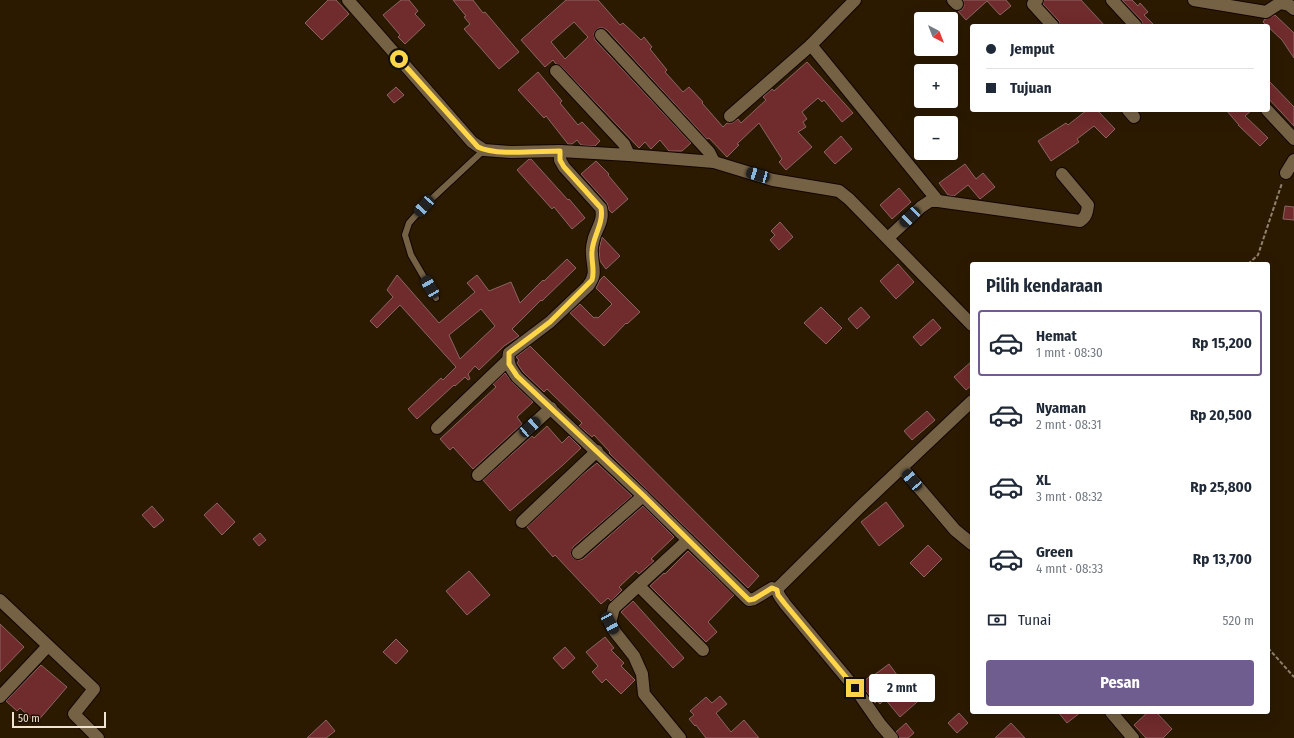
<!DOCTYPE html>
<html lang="id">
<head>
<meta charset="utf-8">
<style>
  body { margin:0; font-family:"Fira Sans Condensed",sans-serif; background:#f6f6f7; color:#1f2937; height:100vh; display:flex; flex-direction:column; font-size:15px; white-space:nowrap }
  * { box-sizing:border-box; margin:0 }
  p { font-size:13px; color:#747a83 }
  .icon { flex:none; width:22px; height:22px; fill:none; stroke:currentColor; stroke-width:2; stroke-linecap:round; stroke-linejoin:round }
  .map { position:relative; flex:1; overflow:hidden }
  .drawer { position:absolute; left:970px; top:262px; width:300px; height:452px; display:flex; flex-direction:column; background:#fff; border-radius:4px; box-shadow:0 4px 16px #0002 }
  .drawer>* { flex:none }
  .top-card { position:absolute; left:970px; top:24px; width:300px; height:88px; border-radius:4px; box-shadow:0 4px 16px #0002; display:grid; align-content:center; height:88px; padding:0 16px; background:#fff }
  .needle { width:26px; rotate:138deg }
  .tools { position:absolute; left:914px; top:12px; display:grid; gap:8px }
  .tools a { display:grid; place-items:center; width:44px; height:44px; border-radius:4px; background:#fff; box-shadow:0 4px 16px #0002; font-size:20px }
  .scale { position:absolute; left:12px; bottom:10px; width:94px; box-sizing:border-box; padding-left:4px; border:2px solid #efe4d4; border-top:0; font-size:11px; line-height:14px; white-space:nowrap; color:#efe4d4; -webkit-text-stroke:3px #211100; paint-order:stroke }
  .end { position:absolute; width:18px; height:18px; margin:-9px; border:5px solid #ffd54a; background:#111; box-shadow:0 0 0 2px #111 }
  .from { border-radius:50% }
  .bubble { position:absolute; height:28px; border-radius:4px; background:#fff; box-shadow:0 4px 16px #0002; font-size:13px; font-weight:700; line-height:28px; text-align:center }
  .car { position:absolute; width:12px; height:24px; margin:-12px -6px; border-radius:5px; box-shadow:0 0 3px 1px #0007; background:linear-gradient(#222 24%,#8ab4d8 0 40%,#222 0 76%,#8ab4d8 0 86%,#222 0) }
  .top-card b { display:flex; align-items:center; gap:14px; height:38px; font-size:15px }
  .top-card b+b { border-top:1px solid #e0e1e3 }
  .top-card i { width:10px; height:10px; background:#1f2937 }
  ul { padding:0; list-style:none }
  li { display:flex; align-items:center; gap:12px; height:66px; margin:0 8px 6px; padding:0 8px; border:2px solid transparent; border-radius:4px }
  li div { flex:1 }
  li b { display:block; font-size:15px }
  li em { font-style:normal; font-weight:700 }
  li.on { border-color:#705d90 }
  li>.icon { width:36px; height:36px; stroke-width:1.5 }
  h2 { padding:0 16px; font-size:18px; line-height:48px }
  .pay { display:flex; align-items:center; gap:10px; height:44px; padding:0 16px; font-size:15px }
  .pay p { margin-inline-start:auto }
  .action { display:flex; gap:8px; margin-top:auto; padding:8px 16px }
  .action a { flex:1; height:46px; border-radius:4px; background:#705d90; color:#fff; font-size:16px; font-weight:700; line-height:46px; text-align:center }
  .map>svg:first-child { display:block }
  .building { fill:#702b2c; stroke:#8a6563; fill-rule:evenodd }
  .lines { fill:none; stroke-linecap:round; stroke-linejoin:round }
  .lane-casing { stroke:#130500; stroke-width:8 }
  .street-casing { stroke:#130500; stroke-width:14 }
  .path { stroke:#90826e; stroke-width:2; stroke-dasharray:4 2; stroke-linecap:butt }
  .lane { stroke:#756245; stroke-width:6 }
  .street { stroke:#756245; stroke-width:12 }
  .route { stroke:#ffd54a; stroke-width:5 }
</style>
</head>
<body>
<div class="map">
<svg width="1294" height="738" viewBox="0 0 1294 738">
  <rect width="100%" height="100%" fill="#2b1a00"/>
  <g class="building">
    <polygon points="328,0 336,0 349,14 322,40 305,23"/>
    <polygon points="401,0 409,0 418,11 415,14 425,25 405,44 398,37 400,35 383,15"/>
    <polygon points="453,0 473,0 483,13 485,12 519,52 499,69 464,29 470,24 464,17 466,16"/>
    <path d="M566 0H598L620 25 623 23 641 40 644 37 652 47 650 49 667 70 665 72 683 92 689 87 703 102 702 103 723 127 727 123H732L738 119 741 123 766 100 763 97 772 89 774 91 807 62 853 113 842 122 824 100 822 102 818 98 802 112 807 119 803 122 806 127 798 132 812 147 786 170 779 162 782 159 759 123 737 144 739 145 727 157 709 138 707 139 607 30 603 28H599L596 30 594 33 595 40 691 143 682 151H669L660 140 651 149 645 142 639 148 561 66 556 64 553 60 545 67 521 40ZM574 22 588 37 565 59 551 42Z"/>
    <polygon points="963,0 1006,0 1011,6 1000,15 987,1 966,20 958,11 962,10 964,6"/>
    <polygon points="1044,0 1081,0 1105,26 1060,26 1059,21 1043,4"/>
    <polygon points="1122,0 1132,0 1138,6 1140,3 1148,12 1144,15 1155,26 1143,26 1142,21"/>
    <polygon points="1275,15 1294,33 1294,58 1282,40 1263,22 1265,19"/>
    <polygon points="538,72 562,101 560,103 578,125 582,122 600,141 595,146 581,145 577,140 572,144 568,144 546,116 544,118 518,90"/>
    <polygon points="1268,80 1294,107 1294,126 1268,98"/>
    <polygon points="396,87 404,95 394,103 387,95"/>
    <polygon points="1087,110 1097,110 1115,129 1106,138 1094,126 1077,139 1079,142 1051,161 1038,141 1066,123 1068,125"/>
    <polygon points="1226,110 1252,110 1245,116 1268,138 1260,146 1238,125 1239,125"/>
    <polygon points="841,136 852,149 835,164 824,152"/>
    <polygon points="529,159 531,159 568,200 569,199 585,218 572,229 554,207 552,209 517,170"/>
    <polygon points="596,161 609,174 608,175 628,199 612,213 609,210 607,203 581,174"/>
    <polygon points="965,164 976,179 983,173 995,187 980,199 968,185 954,196 948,195 939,183"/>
    <polygon points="899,188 911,202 892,219 880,205"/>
    <polygon points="1285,206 1294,207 1294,220 1283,219"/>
    <polygon points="780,222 793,237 779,250 770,240 775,235 771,231"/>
    <polygon points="602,237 620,256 606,269 600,261 599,250"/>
    <path d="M567 259 576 268 542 301 541 300 512 329 519 336 504 346 479 370 475 366 468 374 470 379 468 380 465 377 455 386 454 385 417 419 408 409 441 378 443 380 456 367 400 305 377 328 370 321 393 297 387 290 397 275 439 323 475 292 467 283 477 275 489 291 511 282 520 303 543 280 544 281ZM481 309 495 326 460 359 449 335Z"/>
    <polygon points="898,264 914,282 896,299 880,281"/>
    <polygon points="604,276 640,312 627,324 626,323 604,346 570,313 580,304 594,318 596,317 598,318 612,304 596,288 600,280"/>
    <polygon points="821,307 842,328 826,344 804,323"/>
    <polygon points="861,307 870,317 857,329 848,319"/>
    <polygon points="933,319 941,328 921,346 913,337"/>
    <polygon points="530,346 759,576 748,588 609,453 610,452 594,435 592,437 579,426 582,423 547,389 544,392 523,372 517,363 519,360 516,357"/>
    <polygon points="972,361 972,385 966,390 954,377"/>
    <polygon points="505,373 512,382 533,402 517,417 522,424 473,469 453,447 450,450 440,439 496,387 493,384"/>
    <polygon points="927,411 935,420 912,440 904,431"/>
    <polygon points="547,426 562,443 569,436 581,448 563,465 510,511 483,480 532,436 534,438"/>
    <polygon points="597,463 632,496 573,547 571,554 573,558 579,560 583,559 643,506 674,537 651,559 654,561 639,574 636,571 619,587 622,590 611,601 608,598 601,604 555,555 553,557 527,527 582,475"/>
    <polygon points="886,502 904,526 879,546 861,522"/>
    <polygon points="217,503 235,522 222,535 204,515"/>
    <polygon points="152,506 164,520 154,528 142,515"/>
    <polygon points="260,533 266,540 259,546 253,539"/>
    <polygon points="928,545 942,559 924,577 910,563"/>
    <polygon points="688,551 734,595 708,622 717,632 706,642 650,586 664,573 665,574"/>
    <polygon points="469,571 490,595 467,615 446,591"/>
    <polygon points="633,601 684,658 673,668 621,612"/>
    <polygon points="0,624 24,647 0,672"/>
    <polygon points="605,637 614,648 611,650 624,663 621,666 635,680 621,694 606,679 602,683 592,672 598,666 586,652"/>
    <polygon points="396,639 408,651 396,664 383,652"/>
    <polygon points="565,647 575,658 563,669 553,658"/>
    <polygon points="889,664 903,683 910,678 925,695 900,717 885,699 880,704 877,701 875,703 861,684 869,677 870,678"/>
    <polygon points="41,665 67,687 36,723 20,708 17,711 6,701"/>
    <polygon points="720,696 727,704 716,713 731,732 744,720 759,738 706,738 696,725 695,726 689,719 694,715 690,711 706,697 712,703"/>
    <polygon points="1058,712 1081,712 1067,723"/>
    <polygon points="1148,712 1156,712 1172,729 1163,738 1146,738 1134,725"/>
    <polygon points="959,713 968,723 957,733 948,723"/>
    <polygon points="326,720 335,731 326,738 307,738"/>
    <polygon points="906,723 914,733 908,738 899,738 896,732"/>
    <polygon points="1011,723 1025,738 995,738"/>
  </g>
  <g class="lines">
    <g class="lane-casing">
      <polyline id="lane" points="436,298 411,255 405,235 409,223 424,206 484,150"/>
    </g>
    <g class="street-casing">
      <g id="street">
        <polyline points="348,0 472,142 484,150 511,152 560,151 629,155 714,162 773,180 839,191 849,199 972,325"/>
        <polyline points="953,0 957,4"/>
        <polyline points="1037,0 1033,4 1053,26"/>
        <polyline points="1112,0 1136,26"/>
        <polyline points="1194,0 1266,12 1280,3 1289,5 1294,9"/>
        <polyline points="601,35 709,152 714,162"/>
        <polyline points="811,45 938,201"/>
        <polyline points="556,71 624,144 629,155"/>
        <polyline points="1128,110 1134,117"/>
        <polyline points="1267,110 1294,139"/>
        <polyline points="730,116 811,45 855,0"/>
        <path d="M560 151V160L564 167 601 208C604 220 598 226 594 238 593 242 591 249 592 253 592 267 598 273 588 286L550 322 509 353C507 363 511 369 517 377L643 496 749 600 754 599 772 588 777 590"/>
        <polyline points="1286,173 1294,160"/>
        <path d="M888 238 921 207 930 201H938L1080 221C1086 217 1087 213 1088 205L1062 174"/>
        <polyline points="437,428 508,360"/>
        <polyline points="902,468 955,530 972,544"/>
        <polyline points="478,475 551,408"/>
        <polyline points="522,522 597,451"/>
        <polyline points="578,553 643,496"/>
        <polyline points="639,586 703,650"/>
        <polyline points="0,600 94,689 74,714 98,738"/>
        <polyline points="0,697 48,646"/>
        <polyline points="1111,712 1133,738"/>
        <polyline points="680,738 644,694 642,674 634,656 615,632 610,623 614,608 688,540"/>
        <path d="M892 738 880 724 855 688 785 604C782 599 776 594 778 588L859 508 972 401"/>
      </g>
    </g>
    <g class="path">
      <polyline points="1248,264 1258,255 1282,183"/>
      <polyline points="1268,648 1294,677"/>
    </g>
    <use href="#lane" class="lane"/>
    <use href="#street" class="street"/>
  </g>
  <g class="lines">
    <path class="route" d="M399 59 478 147C495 156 539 151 560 151V160L564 167 601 208C604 223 593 236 592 251 591 261 595 270 592 280L550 322 509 353V364L517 376 644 496 749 600 754 599 772 588 777 590 778 595 785 604 855 688"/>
  </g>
</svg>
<div class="tools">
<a><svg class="needle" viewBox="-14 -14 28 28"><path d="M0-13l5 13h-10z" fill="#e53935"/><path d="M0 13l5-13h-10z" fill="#747a83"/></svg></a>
<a>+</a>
<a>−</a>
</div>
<div class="scale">50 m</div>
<i class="end from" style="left:399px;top:59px"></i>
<i class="end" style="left:855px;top:688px"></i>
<div class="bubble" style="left:869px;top:674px;width:66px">2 mnt</div>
<i class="car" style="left:758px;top:175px;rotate:286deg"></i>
<i class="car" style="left:424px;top:206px;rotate:222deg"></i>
<i class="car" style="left:910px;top:217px;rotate:226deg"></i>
<i class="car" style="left:430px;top:287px;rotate:330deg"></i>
<i class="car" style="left:530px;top:427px;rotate:48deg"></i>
<i class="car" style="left:912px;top:480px;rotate:320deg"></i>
<i class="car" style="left:610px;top:623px;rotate:151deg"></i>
<div class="top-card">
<b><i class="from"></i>Jemput</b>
<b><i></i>Tujuan</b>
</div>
<section class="drawer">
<h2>Pilih kendaraan</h2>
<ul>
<li class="on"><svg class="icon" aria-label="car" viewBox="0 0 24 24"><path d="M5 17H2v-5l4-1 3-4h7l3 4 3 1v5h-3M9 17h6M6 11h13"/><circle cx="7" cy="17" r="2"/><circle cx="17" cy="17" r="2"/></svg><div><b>Hemat</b><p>1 mnt · 08:30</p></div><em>Rp 15,200</em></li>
<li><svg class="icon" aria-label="car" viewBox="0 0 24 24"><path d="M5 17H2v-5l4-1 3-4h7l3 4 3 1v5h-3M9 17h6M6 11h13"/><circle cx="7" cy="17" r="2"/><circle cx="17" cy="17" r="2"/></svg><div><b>Nyaman</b><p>2 mnt · 08:31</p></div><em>Rp 20,500</em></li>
<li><svg class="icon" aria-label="car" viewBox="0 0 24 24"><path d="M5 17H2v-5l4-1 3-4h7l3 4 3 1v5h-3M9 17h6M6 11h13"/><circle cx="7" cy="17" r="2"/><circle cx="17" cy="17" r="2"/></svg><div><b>XL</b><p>3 mnt · 08:32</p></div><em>Rp 25,800</em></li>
<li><svg class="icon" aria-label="car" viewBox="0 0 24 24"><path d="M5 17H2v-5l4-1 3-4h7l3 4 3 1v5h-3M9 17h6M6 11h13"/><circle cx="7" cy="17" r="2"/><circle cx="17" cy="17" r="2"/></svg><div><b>Green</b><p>4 mnt · 08:33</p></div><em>Rp 13,700</em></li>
</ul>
<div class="pay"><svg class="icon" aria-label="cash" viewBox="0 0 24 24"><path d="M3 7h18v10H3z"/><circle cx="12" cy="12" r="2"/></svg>Tunai<p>520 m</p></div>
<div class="action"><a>Pesan</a></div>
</section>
</div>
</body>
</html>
